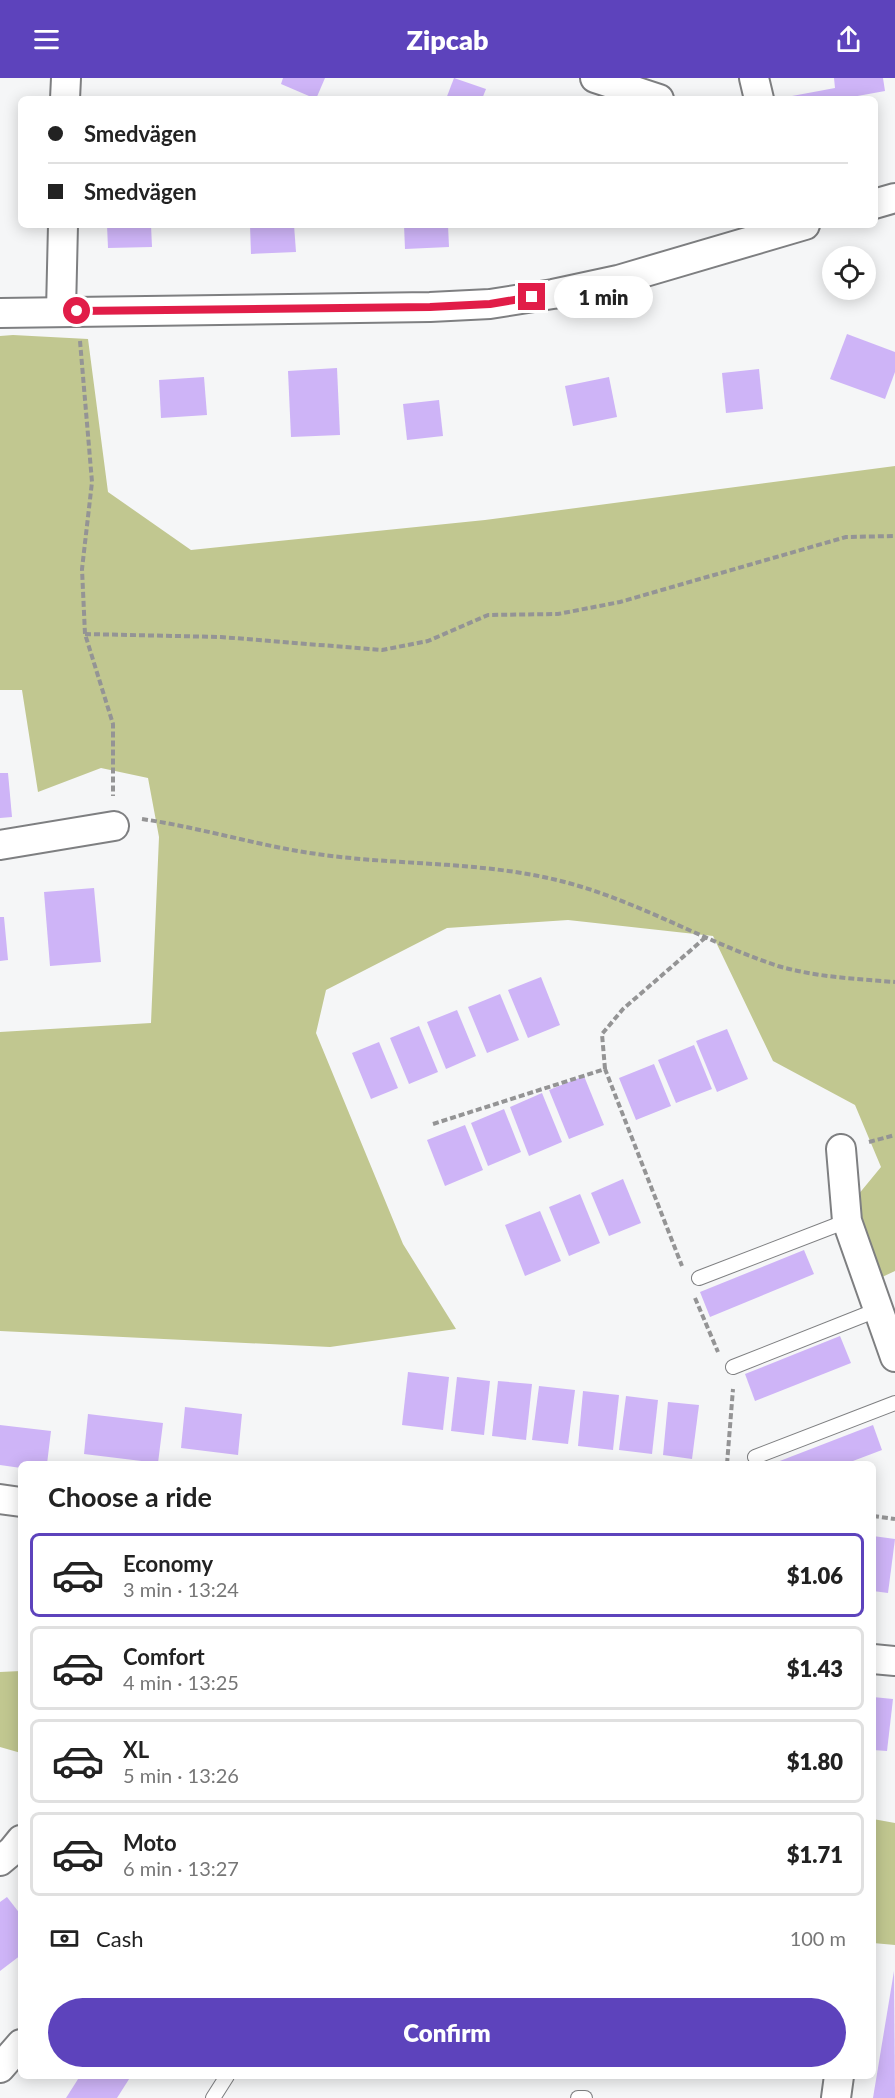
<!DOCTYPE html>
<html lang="en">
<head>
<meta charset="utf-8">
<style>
  body { margin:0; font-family:Lato,sans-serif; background:#f6f6f6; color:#222; height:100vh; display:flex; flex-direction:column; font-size:22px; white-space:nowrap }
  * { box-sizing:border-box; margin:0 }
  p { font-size:20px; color:#767676 }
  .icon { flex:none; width:33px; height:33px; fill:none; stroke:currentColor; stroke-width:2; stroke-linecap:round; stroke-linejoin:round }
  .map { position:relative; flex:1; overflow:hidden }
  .sheet { position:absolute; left:18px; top:1383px; width:858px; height:618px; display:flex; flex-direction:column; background:#fff; border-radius:9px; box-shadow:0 3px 15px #0003 }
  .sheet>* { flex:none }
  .hud { position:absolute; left:18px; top:18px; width:860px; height:132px; border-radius:9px; box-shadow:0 3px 15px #0003; display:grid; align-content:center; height:132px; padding:0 30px; background:#fff }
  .buttons { position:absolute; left:822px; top:168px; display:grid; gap:12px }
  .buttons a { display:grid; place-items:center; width:54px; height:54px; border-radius:50%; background:#fff; box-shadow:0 3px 15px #0003; font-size:30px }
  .end { position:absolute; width:27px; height:27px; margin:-14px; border:8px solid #e11d48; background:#fff; box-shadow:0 0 0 3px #fff }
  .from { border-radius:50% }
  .bubble { position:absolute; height:42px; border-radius:21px; background:#fff; box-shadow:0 3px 15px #0003; font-size:20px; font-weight:800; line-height:42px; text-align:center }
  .hud b { display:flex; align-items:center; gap:21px; height:57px; font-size:22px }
  .hud b+b { border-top:2px solid #e0e0e0 }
  .hud i { width:15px; height:15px; background:#222 }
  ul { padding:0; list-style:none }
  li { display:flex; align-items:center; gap:18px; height:84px; margin:0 12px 9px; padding:0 18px; border:3px solid #e0e0e0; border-radius:9px }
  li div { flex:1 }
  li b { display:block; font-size:22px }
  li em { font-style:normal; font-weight:800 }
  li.selected { border-color:#5d43bc }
  li>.icon { width:54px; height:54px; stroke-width:1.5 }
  h2 { padding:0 30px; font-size:27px; line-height:72px }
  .pay { display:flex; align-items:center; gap:15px; height:66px; padding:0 30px; font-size:22px }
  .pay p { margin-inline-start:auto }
  .action { display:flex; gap:12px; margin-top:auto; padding:12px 30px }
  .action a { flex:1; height:69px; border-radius:36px; background:#5d43bc; color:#fff; font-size:24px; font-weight:800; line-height:69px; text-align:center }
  header { display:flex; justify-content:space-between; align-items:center; height:78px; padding:0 30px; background:#5d43bc; color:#fff; font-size:27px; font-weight:800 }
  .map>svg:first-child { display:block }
  .green { fill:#c1c790 }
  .building { fill:#ceb4f7 }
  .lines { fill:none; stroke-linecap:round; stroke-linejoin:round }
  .lane-casing { stroke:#7e7f81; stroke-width:16 }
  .street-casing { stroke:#7e7f81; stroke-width:32 }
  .path { stroke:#949495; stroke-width:4; stroke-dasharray:6 3; stroke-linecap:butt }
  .lane { stroke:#fff; stroke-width:14 }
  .street { stroke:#fff; stroke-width:28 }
  .route { stroke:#e11d48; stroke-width:8 }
</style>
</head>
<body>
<header><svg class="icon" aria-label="menu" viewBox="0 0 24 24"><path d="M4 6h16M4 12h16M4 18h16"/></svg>Zipcab<svg class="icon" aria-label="share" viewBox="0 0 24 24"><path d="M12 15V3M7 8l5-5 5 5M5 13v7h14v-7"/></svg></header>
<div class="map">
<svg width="895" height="2020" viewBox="0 0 895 2020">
  <rect width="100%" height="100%" fill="#f5f6f7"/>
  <g class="green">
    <polygon points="13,257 88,261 108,414 191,472 485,442 895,388 895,1193 880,1200 853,1123 881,1089 855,1027 773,983 713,858 568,842 447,850 326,912 316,955 403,1166 456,1251 330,1269 0,1253 0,954 151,945 159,759 148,700 101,690 38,714 22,612 0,612 0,258"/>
    <polygon points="21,1593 21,1675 0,1669 0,1594"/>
    <polygon points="873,1741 895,1745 895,1867 873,1865"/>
  </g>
  <g class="building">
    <polygon points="283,0 325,0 316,21 281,6"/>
    <polygon points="454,0 486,11 482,21 446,21"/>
    <polygon points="834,0 883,0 885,13 841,21 793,21 792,18 835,10"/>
    <polygon points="107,147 151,147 152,169 108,170"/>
    <polygon points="250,147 294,147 296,174 251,176"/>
    <polygon points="404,147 448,147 449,169 405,171"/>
    <polygon points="847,256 895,274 895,294 885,321 830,301"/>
    <polygon points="337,290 340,357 291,359 288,293"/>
    <polygon points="759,291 763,331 726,335 722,295"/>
    <polygon points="204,299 207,337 161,340 159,302"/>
    <polygon points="609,299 617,339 573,348 565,308"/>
    <polygon points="439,322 443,358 407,362 403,326"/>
    <polygon points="0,695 8,695 12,739 0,740"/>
    <polygon points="94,810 101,884 50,888 44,814"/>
    <polygon points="0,839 4,839 8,882 0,883"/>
    <polygon points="541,899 560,947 528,960 508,912"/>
    <polygon points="500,916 519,962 487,975 468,929"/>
    <polygon points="457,932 476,978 446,991 427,944"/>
    <polygon points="419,948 438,994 409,1006 390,960"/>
    <polygon points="727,951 748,1001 717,1014 696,963"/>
    <polygon points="379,964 398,1010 371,1021 352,975"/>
    <polygon points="694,967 712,1011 676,1025 658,982"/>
    <polygon points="654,986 671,1028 636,1042 619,1000"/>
    <polygon points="584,998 604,1047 569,1061 549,1012"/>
    <polygon points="542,1015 562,1064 529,1078 510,1029"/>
    <polygon points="504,1031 521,1074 488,1088 471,1045"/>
    <polygon points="465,1047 483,1092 445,1108 427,1062"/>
    <polygon points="623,1101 641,1145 609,1158 591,1115"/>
    <polygon points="580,1116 600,1165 569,1178 549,1129"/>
    <polygon points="540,1133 561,1183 525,1198 505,1147"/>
    <polygon points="804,1172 814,1196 710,1239 700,1214"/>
    <polygon points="840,1258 851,1285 755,1323 745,1296"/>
    <polygon points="408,1294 449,1299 443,1352 402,1347"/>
    <polygon points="457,1299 490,1303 484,1357 451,1353"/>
    <polygon points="498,1303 532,1306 526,1362 492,1358"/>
    <polygon points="539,1308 575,1312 568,1366 532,1362"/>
    <polygon points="583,1313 619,1317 613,1372 578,1368"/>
    <polygon points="626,1318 658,1322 652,1376 619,1372"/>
    <polygon points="668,1324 699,1327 692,1381 663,1377"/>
    <polygon points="185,1329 242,1336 238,1377 181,1370"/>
    <polygon points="88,1336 163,1345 158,1385 84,1376"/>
    <polygon points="0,1347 51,1353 47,1386 21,1386 21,1390 0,1387"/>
    <polygon points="873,1347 882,1372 845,1386 772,1386"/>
    <polygon points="873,1458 895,1461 888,1515 873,1513"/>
    <polygon points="873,1619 893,1621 887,1673 873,1672"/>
    <polygon points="7,1819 21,1837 21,1877 0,1893 0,1824"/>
    <polygon points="894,1893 895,2020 873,2020"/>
    <polygon points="80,1998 131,1998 117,2020 66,2020"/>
  </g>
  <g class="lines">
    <g class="lane-casing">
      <g id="lane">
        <polyline points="699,1200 847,1143"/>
        <polyline points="733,1289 877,1232"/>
        <polyline points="755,1379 895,1325"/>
        <polyline points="213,2020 227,1998"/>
        <polyline points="578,2020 585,2020"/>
      </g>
    </g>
    <g class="street-casing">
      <g id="street">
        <polyline points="595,0 659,21"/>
        <polyline points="754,0 759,21"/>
        <polyline points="65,21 66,0"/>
        <polyline points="874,126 895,120"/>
        <polyline points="61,233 63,147"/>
        <polyline points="0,235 430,229 490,226 553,216 618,202 805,147"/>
        <polyline points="0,767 114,748"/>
        <polyline points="841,1071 847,1143 895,1279"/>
        <polyline points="0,1421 21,1424"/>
        <polyline points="873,1581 895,1583"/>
        <polyline points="0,1783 12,1773 21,1762"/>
        <polyline points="0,1990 21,1966"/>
        <polyline points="836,2020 839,1998"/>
      </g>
    </g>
    <g class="path">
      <polyline points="80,263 92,404 82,491 85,556 113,646 113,718"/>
      <polyline points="85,556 221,559 382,572 428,563 488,537 558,536 620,524 846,459 895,458"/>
      <path d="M142 741C203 750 262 769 324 777 406 788 491 783 572 806 643 826 708 865 778 888 816 899 856 901 895 904"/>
      <polyline points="605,991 602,956 623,931 706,859"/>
      <polyline points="433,1046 605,991 682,1188"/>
      <polyline points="869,1064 895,1057"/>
      <polyline points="695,1220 718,1274"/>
      <polyline points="727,1386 733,1311"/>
      <polyline points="873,1438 895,1441"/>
    </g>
    <use href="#lane" class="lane"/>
    <use href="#street" class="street"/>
  </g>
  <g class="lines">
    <polyline class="route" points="77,233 430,229 490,226 532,219"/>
  </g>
</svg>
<div class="buttons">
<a><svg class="icon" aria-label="locate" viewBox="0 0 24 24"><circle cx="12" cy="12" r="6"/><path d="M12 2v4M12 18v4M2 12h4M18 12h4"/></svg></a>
</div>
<i class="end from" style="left:77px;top:233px"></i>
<i class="end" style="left:532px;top:219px"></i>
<div class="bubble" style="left:554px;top:198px;width:99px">1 min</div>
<div class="hud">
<b><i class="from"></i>Smedvägen</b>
<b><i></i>Smedvägen</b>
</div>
<section class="sheet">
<h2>Choose a ride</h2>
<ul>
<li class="selected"><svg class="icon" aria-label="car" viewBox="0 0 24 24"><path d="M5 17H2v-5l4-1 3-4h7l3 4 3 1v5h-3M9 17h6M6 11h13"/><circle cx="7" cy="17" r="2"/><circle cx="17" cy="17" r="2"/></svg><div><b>Economy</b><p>3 min · 13:24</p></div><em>$1.06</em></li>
<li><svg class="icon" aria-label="car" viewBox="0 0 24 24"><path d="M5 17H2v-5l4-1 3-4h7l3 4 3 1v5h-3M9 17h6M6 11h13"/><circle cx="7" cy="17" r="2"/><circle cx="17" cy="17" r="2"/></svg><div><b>Comfort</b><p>4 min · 13:25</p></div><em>$1.43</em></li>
<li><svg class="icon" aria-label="car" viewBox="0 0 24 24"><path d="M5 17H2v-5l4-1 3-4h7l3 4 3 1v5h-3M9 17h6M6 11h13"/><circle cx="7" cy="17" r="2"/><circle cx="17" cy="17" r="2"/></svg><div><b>XL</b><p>5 min · 13:26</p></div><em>$1.80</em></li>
<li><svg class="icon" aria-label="car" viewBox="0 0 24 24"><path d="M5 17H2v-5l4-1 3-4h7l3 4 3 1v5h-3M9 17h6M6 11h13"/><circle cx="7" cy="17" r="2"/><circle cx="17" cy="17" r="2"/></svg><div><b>Moto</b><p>6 min · 13:27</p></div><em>$1.71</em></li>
</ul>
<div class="pay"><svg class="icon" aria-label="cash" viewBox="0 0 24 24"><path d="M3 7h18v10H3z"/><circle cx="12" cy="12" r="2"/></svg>Cash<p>100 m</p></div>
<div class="action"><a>Confirm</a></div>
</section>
</div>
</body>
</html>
